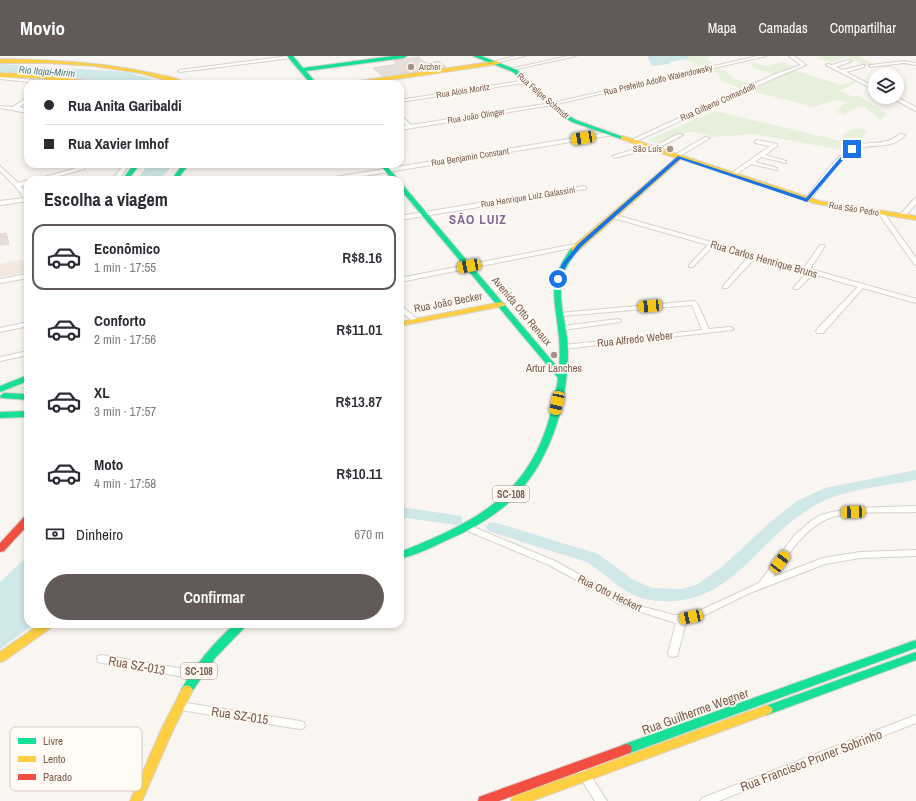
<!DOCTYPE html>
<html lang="pt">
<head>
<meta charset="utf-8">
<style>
  body { margin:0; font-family:"Archivo Narrow",sans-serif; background:#f7f7f7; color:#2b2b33; height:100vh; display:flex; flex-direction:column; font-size:15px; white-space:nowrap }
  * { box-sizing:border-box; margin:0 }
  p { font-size:13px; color:#7c7c81 }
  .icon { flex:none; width:22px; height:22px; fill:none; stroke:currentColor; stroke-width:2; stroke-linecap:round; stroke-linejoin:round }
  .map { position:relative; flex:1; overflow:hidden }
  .sheet { position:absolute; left:24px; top:120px; width:380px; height:452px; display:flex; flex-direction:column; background:#fff; border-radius:12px; box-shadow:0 2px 6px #0003 }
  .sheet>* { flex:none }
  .banner { position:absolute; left:24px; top:24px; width:380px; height:88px; border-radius:12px; box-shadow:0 2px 6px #0003; display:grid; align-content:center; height:88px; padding:0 20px; background:#fff }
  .controls { position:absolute; left:868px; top:12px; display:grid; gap:8px }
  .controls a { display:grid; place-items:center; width:36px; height:36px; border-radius:50%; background:#fff; box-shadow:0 2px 6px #0003; font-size:20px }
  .end { position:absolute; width:18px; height:18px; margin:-9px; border:5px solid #1a73e8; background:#fff; box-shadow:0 0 0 2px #fff }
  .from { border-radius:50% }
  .car { position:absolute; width:12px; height:24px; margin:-12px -6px; border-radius:5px; box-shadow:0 0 3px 1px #0007; background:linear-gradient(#f5c518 24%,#345 0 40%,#f5c518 0 76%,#345 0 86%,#f5c518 0) }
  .banner b { display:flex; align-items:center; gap:14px; height:38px; font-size:15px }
  .banner b+b { border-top:1px solid #e1e1e2 }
  .banner i { width:10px; height:10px; background:#2b2b33 }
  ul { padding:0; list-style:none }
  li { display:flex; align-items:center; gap:12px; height:66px; margin:0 8px 6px; padding:0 12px; border:2px solid transparent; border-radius:12px }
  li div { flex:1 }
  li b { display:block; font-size:15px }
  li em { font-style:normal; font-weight:600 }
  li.active { border-color:#625958 }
  li>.icon { width:36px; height:36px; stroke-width:1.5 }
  h2 { padding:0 20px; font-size:18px; line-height:48px }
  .pay { display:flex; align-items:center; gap:10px; height:44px; padding:0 20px; font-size:15px }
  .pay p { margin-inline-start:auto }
  .cta { display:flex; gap:8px; margin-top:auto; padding:8px 20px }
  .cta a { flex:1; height:46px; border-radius:24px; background:#625958; color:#fff; font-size:16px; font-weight:600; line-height:46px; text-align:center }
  header { display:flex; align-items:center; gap:24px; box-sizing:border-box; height:56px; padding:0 20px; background:#625958; color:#fff }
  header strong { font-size:19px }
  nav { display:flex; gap:22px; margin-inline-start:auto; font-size:14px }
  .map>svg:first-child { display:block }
  .residential { fill:#f2e8de }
  .green { fill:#e7f0db }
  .water { fill:#d0e8ea }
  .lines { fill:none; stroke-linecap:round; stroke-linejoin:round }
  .river { fill:#d0e8ea; fill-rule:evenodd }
  .building { fill:#e6ded7; stroke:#e2d8d2 }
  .street-casing { stroke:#d7d1cb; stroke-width:2 }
  .fast-casing { stroke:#d9d2cb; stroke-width:2 }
  .slow-casing { stroke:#d9d2cb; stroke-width:2 }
  .jam-casing { stroke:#d9d2cb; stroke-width:2 }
  .street { fill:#fefefd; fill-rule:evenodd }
  .fast { fill:#16e098; fill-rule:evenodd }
  .slow { fill:#ffcf43; fill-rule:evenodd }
  .jam { fill:#f24e42; fill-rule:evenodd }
  .route { fill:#1a73e8 }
  .poi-dot { fill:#a69286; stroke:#fffaf3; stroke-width:1.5 }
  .labels { text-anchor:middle; stroke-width:3.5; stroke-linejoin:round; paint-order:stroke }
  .far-poi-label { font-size:9px; fill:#7a5c4d; stroke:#fffaf3; text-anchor:start }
  .far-street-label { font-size:9px; fill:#7a5c4d; stroke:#fffaf3 }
  .far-water-label { font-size:10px; font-style:italic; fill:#437c86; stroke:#fffaf3 }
  .shield { fill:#fffaf3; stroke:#a28b7f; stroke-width:1 }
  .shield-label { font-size:10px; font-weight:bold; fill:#7a5c4d }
  .street-label { font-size:11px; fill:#7a5c4d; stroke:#fffaf3 }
  .poi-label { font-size:11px; fill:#7a5c4d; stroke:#fffaf3 }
  .far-district-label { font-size:13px; font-weight:bold; letter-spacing:1px; fill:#846695; stroke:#fffaf3 }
  .near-street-label { font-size:13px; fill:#7a5c4d; stroke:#fffaf3 }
  .key { fill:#fffaf3; stroke:#d7cbc1; stroke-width:1 }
  .key-label { font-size:11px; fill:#7a5c4d }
</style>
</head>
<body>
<header>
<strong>Movio</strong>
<nav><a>Mapa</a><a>Camadas</a><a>Compartilhar</a></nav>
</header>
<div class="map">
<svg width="916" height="745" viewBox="0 0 916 745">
  <rect width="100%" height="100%" fill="#f9f5f0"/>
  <polygon class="residential" points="28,203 28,216 0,221 0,208"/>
  <g class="green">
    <polygon points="689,0 711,0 706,2 712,8 701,10 684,3"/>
    <polygon points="824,0 858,0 873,8 866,10 847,1 831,6 820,3 818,1"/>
    <path d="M754 6 766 10 783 6 791 10 797 9 799 10 791 13 841 29 853 25 855 27 839 35 852 40H859L887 58 880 64 864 50 857 51 845 59 835 56 846 46 836 44 814 51 739 32 720 24 719 18 710 14C723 12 723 13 732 21 733 23 738 24 740 25 755 30 768 26 782 20L755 13 750 7Z"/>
    <path d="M715 55 841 85 842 80C851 72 855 71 867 74 861 87 856 90 842 94L753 78 714 81 690 75 664 91 647 84Z"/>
    <polygon points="28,330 28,338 0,337 16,331"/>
  </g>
  <g class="water">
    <polygon points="647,0 689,0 687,3 670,6 669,8 652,10"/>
    <polygon points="0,8 127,16 170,28 115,28 42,17 0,16"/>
    <polygon points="149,108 173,108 160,124 136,124"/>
    <polygon points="28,500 28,568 34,568 0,593 0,526"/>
  </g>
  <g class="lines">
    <g class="river">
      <path d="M916 414V424C881 431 839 433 809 453 753 488 728 555 651 544 624 541 608 518 586 506 577 502 566 500 557 497 534 490 511 482 488 475L486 471 488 467 494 466 598 498 632 523 652 532 682 533 698 528 723 510 769 467 797 445 825 432Z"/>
      <polygon points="400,451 455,459 461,460 463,464 461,468 455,469 400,461"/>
    </g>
  </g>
  <g class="building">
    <polygon points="418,1 426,7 439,5 446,11 382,20 373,12 397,8 394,5"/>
    <polygon points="6,177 9,188 0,189 0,178"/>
  </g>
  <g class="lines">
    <g class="street-casing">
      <g id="street">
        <polygon points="288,0 293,1 291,2 180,16 178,15 180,14"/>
        <polygon points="516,0 525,0 494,7 492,6"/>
        <polygon points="568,0 576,0 512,14 510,13"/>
        <polygon points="758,0 766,0 552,49 400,74 400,70 406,70 400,63 403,61 411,69 552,47"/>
        <polygon points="789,0 794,0 806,9 777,21 634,86 629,85 773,19 801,9"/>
        <polygon points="848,4 852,5 836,11 842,14 864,9 864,11 846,16 875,31 875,34 826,9 828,8 832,9"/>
        <polygon points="904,5 916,7 916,9 904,7 871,11 869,10 871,9"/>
        <polygon points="0,21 65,27 67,28 50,28 0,23"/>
        <polygon points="527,24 529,25 529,26 400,46 400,44"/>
        <polygon points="890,41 896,41 916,51 916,55"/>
        <polygon points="26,42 28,42 28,45 19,51 28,53 28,57 0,52 0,50 13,51"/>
        <polygon points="611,76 614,78 613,79 339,124 326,124 329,122"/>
        <polygon points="678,78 683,79 656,93 651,92"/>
        <path d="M900 78 905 79C890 95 875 86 858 93 839 101 822 130 809 145H805V143C818 127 835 99 853 91 871 83 883 92 900 78Z"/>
        <polygon points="705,81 710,82 678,101 673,100"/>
        <polygon points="757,84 777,88 777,90 765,99 786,105 786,107 761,101 755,106 777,112 777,114 751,108 734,120 730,120 730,118 770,90 755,87 754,86"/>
        <polygon points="649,89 652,91 651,92 615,102 612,100"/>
        <polygon points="124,108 130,108 118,124 112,124"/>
        <polygon points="0,110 18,127 28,124 28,128 21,130 28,139 28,145 0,149 0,145 24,142 15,130 0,115"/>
        <polygon points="83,110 85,111 85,113 44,124 34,124"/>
        <polygon points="584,130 586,131 586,133 400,164 400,160"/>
        <polygon points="916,142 916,148 904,161 900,161 900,159 914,143"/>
        <polygon points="882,156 884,157 916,202 916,209 914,208 879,158"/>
        <polygon points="612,158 804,212 820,189 824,189 825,190 810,213 916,243 916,247 863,232 823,277 817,277 816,275 817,273 858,231 813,218 798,233 794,233 794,231 807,217 755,202 727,232 723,232 723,230 749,200 713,190 693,211 689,211 689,209 708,189 610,161 610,159"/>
        <polygon points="580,187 582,188 582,190 400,226 400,222"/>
        <polygon points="28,218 28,222 0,227 0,223"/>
        <polygon points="694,245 697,247 709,273 730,271 734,273 732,274 564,293 560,291 564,289 702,274 692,249 561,260 558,258 559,257"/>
        <polygon points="400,249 402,250 418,264 419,265 418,266 414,266 400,255"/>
        <polygon points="618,263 620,264 621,265 620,266 563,274 559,272 563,270"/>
        <polygon points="28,266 28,270 0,276 0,272"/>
        <polygon points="28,295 28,299 0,305 0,301"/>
        <path d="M916 450V456C894 457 846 454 827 463 803 474 787 500 773 521L823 502 860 496 916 494V500L860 502 825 508 750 537 705 559 686 565 678 597 677 600 673 601 669 600 668 597 676 567 634 554 618 547 549 509 465 474 464 472 465 470H471L555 505 624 543 640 550 674 559H682L699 555 759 527 794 480 811 465 821 459 832 456 855 452Z"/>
        <polygon points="102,599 196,615 200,616 201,619 200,622 196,623 102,607 98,606 97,603 98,600"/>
        <polygon points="180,646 300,665 304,666 305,669 304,672 300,673 180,654 176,653 175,650 176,647"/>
        <polygon points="916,659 916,667 719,745 700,745 702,742"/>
        <polygon points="583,712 587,714 607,745 595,745 577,717 579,714"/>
      </g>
    </g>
    <g class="fast-casing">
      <g id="fast">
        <polygon points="287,0 293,0 303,12 393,0 407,0 404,2 306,15 317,28 311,28"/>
        <polygon points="473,0 481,0 517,14 569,60 576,64 626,82 621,83 572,66 565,62 513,16"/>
        <polygon points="134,108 140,108 128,124 122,124"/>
        <polygon points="183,108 189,108 177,124 171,124"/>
        <polygon points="379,108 385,108 399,124 393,124"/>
        <path d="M400 127 402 128 559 313C560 299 560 286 558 273 556 254 551 236 557 218 560 208 566 200 572 191H578L579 193C573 200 568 208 564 216 555 241 568 269 568 295 568 350 549 412 505 450 487 465 466 476 445 485 431 492 415 499 400 503V496C494 459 542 428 558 322L400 133Z"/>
        <polygon points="28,319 28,325 0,336 0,330"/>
        <polygon points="4,337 28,338 28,344 1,342 0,340"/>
        <polygon points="28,355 28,361 0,362 0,356"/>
        <path d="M235 568H248L216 601 191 637 187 639 183 637 181 634C195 609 213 587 235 568Z"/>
        <polygon points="916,584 916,592 630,697 626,698 622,697 620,693 622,689"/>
        <polygon points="916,596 916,604 767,659 763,657 761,654 763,651"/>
      </g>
    </g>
    <g class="slow-casing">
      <g id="slow">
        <path d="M0 3C53 4 104 6 156 18 166 20 179 22 188 28H179L140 17 94 10 47 7H0Z"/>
        <polygon points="497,5 500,7 499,8 363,28 349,28 352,26"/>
        <polygon points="0,17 36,18 96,26 99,28 84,28 36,22 0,21"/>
        <polygon points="623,80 820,145 916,160 916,164 817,148 681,103 578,195 572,195 572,191 676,102 621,83 621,81"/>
        <polygon points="501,246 505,248 504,250 400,270 400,266"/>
        <polygon points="40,568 54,568 52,571 4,605 0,606 0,596"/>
        <polygon points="187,629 191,631 193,634 173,674 142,745 130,745 161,674 183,631"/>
        <polygon points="767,649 771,651 773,654 771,657 532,745 511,745 512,741"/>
      </g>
    </g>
    <g class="jam-casing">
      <g id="jam">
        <polygon points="28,460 28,469 4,495 0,496 0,487 24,461"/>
        <polygon points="626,688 630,689 632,693 630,697 499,745 478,745 479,741"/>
      </g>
    </g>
    <use href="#street" class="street"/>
    <use href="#fast" class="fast"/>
    <use href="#slow" class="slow"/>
    <use href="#jam" class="jam"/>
  </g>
  <polygon class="route" points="851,92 854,93 848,98 807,146 680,103 582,190 567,208 559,224 555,223 562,208 578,188 678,100 806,142 845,96"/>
  <g class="poi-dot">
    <circle cx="411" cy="11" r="4"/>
    <circle cx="670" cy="93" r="4"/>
    <circle cx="554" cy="299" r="4"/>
  </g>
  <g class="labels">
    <g class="far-poi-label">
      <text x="419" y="14">Archer</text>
      <text x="662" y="96" text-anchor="end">São Luís</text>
    </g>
    <g class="far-street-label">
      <text transform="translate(658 24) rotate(-13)" y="3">Rua Prefeito Adolfo Walendowsky</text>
      <text transform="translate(463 35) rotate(-9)" y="3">Rua Alois Moritz</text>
      <text transform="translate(543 40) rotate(41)" y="3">Rua Felipe Schmidt</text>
      <text transform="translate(718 46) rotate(-24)" y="3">Rua Gilberto Comandolli</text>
      <text transform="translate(476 60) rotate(-9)" y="3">Rua João Olinger</text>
      <text transform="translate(470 101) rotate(-9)" y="3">Rua Benjamin Constant</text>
      <text transform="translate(528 141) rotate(-9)" y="3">Rua Henrique Luiz Galassini</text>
      <text transform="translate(854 153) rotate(9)" y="3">Rua São Pedro</text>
    </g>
    <g class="far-water-label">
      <text transform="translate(47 15) rotate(4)" y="4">Rio Itajaí-Mirim</text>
    </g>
    <g class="shield">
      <rect x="493" y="430" width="36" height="16" rx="3"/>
      <rect x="181" y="607" width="36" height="16" rx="3"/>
    </g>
    <g class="shield-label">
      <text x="511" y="442">SC-108</text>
      <text x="199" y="619">SC-108</text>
    </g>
    <g class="street-label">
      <text transform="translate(764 203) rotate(16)" y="4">Rua Carlos Henrique Bruns</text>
      <text transform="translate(448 246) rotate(-11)" y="4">Rua João Becker</text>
      <text transform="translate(522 255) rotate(50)" y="4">Avenida Otto Renaux</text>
      <text transform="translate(635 283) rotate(-6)" y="4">Rua Alfredo Weber</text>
      <text transform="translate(610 537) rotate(26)" y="4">Rua Otto Heckert</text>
    </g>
    <g class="poi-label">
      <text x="554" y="316">Artur Lanches</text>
    </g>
    <g class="far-district-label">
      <text x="478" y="168">SÃO LUIZ</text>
    </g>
    <g class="near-street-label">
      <text transform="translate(137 609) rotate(10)" y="5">Rua SZ-013</text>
      <text transform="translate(695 655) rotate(-20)" y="5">Rua Guilherme Wegner</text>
      <text transform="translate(240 659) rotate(9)" y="5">Rua SZ-015</text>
      <text transform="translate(811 704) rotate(-21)" y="5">Rua Francisco Pruner Sobrinho</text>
    </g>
  </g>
  <rect x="10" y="671" width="132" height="64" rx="6" class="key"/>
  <rect x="18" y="682" width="18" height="6" fill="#16e098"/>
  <rect x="18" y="700" width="18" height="6" fill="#ffcf43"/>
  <rect x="18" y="718" width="18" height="6" fill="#f24e42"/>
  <g class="key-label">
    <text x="43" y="689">Livre</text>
    <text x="43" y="707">Lento</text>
    <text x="43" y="725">Parado</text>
  </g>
</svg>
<div class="controls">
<a><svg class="icon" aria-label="layers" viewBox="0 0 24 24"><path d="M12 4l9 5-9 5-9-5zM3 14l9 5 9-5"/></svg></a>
</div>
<i class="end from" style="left:558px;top:223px"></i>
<i class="end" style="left:852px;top:93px"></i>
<i class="car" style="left:583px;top:82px;rotate:261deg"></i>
<i class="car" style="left:469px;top:210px;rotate:259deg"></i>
<i class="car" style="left:650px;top:250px;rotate:265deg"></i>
<i class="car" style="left:557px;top:347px;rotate:193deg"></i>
<i class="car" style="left:853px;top:456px;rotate:268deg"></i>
<i class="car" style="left:780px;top:506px;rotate:37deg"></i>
<i class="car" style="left:691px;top:561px;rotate:258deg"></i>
<div class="banner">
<b><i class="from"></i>Rua Anita Garibaldi</b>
<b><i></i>Rua Xavier Imhof</b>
</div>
<section class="sheet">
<h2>Escolha a viagem</h2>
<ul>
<li class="active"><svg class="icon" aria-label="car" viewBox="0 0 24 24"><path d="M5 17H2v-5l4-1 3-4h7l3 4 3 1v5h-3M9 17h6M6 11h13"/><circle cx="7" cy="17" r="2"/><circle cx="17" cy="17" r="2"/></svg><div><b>Econômico</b><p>1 min · 17:55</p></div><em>R$8.16</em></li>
<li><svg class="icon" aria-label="car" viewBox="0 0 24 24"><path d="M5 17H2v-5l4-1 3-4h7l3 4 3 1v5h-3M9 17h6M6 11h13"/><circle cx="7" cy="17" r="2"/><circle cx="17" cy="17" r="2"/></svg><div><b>Conforto</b><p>2 min · 17:56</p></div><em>R$11.01</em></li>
<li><svg class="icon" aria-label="car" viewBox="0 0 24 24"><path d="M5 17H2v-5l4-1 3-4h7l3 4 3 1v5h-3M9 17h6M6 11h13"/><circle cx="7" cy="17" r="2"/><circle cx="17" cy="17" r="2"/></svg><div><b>XL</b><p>3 min · 17:57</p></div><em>R$13.87</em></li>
<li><svg class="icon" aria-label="car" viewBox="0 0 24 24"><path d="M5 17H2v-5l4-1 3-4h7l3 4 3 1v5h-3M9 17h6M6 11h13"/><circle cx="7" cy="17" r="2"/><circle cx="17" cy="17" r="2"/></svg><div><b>Moto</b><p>4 min · 17:58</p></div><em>R$10.11</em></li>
</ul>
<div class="pay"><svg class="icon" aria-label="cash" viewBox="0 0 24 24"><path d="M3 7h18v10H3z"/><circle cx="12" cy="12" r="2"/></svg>Dinheiro<p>670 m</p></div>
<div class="cta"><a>Confirmar</a></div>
</section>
</div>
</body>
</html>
